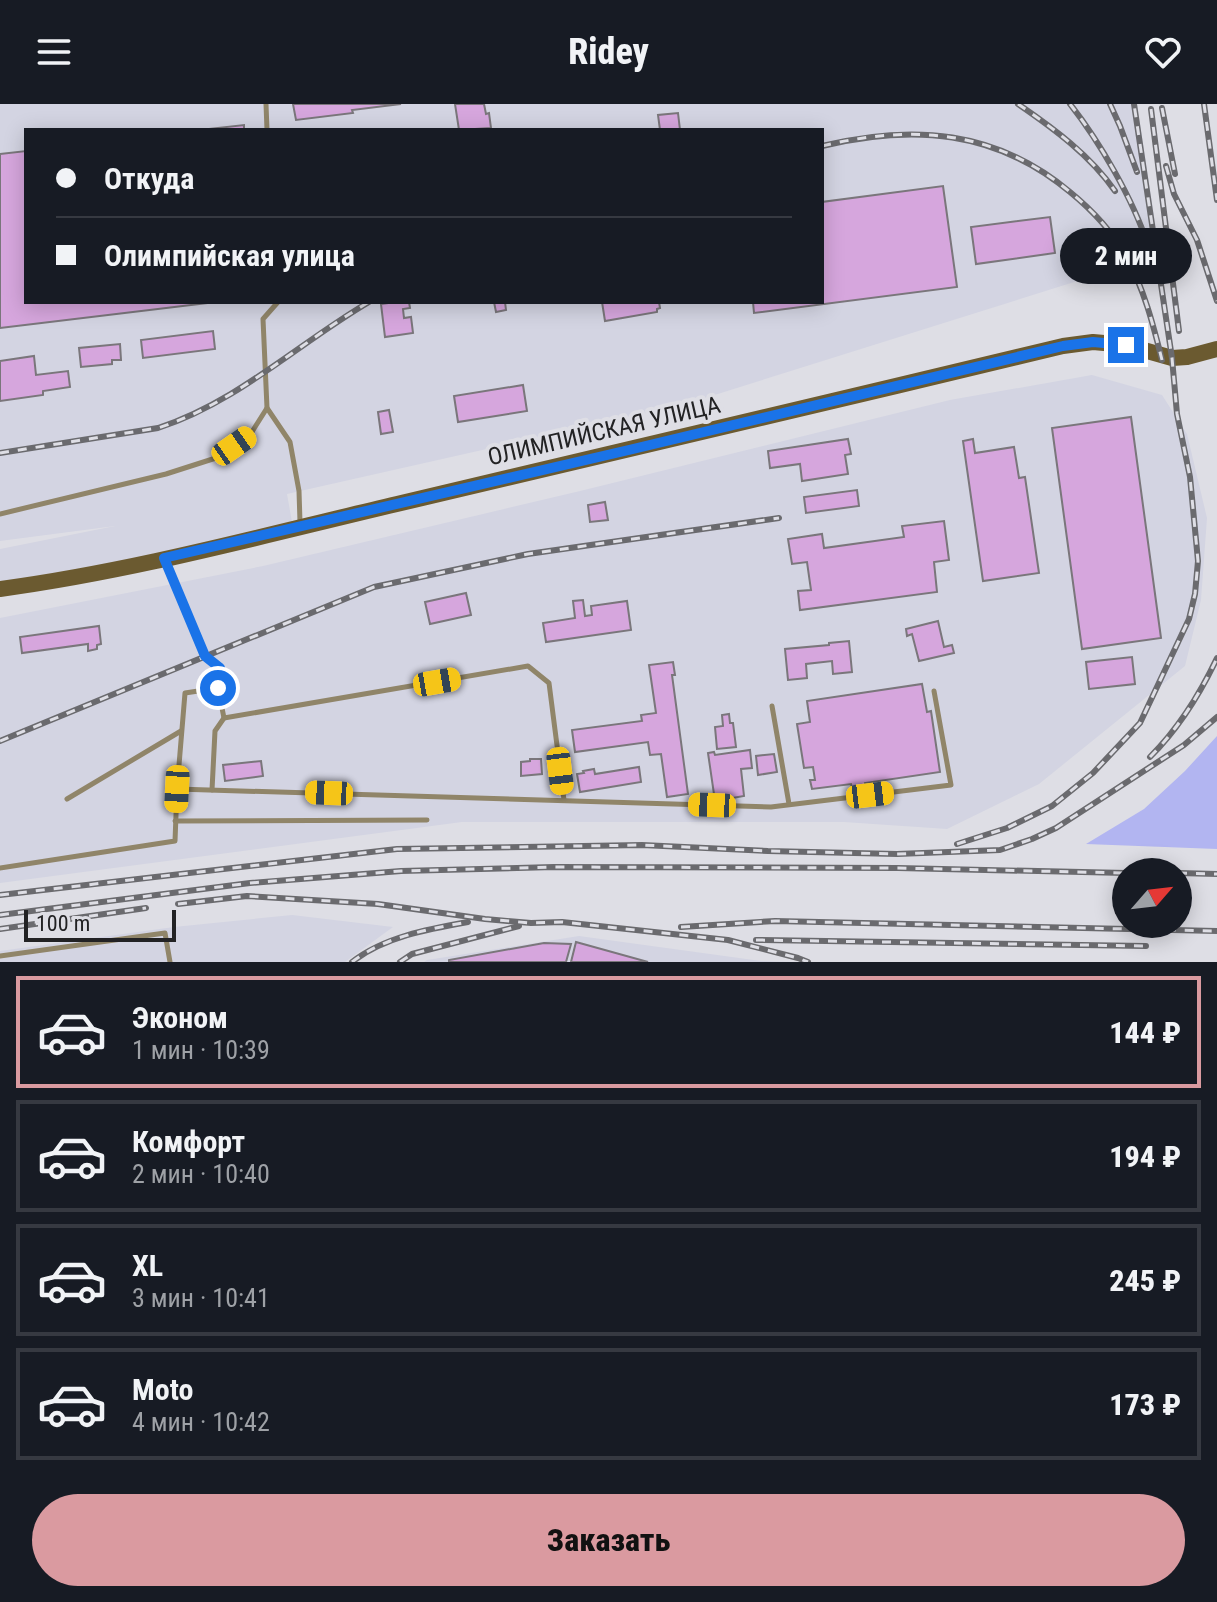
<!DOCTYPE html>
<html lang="ru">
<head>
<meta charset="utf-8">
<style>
  body { margin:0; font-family:"Roboto Condensed",sans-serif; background:#20242c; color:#f1f3f6; height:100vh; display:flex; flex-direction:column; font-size:30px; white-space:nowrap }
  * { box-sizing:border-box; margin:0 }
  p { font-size:26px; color:#9ea1a6 }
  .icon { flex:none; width:44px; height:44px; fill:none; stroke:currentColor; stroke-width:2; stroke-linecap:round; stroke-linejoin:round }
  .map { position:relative; height:858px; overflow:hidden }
  .drawer { display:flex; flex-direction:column; background:#171b24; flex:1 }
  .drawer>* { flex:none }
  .banner { position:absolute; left:24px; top:24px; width:800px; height:176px; border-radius:0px; box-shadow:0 4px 20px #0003; display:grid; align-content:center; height:176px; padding:0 32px; background:#171b24 }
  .needle { width:52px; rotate:62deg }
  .tools { position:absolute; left:1112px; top:754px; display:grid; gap:16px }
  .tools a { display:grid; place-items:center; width:80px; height:80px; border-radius:50%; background:#171b24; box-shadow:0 4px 20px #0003; font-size:40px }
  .scale { position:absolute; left:24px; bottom:20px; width:152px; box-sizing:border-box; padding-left:8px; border:4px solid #222224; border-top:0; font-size:22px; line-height:28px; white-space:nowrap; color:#222224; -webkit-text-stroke:6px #dedee5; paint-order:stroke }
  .end { position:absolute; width:36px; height:36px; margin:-18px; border:10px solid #1a73e8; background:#fff; box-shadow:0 0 0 4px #fff }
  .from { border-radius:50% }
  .bubble { position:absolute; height:56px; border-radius:28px; background:#171b24; box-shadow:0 4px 20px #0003; font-size:26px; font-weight:800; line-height:56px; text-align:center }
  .car { position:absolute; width:24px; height:48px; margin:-24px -12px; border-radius:10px; box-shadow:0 0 6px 2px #0007; background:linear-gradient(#f5c518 24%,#345 0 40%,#f5c518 0 76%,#345 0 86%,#f5c518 0) }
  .banner b { display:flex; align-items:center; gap:28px; height:76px; font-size:30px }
  .banner b+b { border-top:2px solid #363941 }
  .banner i { width:20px; height:20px; background:#f1f3f6 }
  ul { padding:14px 0 0; list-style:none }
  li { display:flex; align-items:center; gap:24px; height:112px; margin:0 16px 12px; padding:0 16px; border:4px solid #363941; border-radius:0px }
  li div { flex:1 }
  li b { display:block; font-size:30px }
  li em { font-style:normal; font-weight:800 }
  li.on { border-color:#da9aa0 }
  li>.icon { width:72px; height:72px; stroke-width:1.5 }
  .button { display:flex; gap:16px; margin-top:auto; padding:16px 32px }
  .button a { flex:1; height:92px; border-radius:48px; background:#da9aa0; color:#111; font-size:32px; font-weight:800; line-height:92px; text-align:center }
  header { display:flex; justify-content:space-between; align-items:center; height:104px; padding:0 32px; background:#171b24; font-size:36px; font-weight:800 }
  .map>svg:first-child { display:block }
  .built { fill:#d3d4e2; fill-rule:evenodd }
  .green { fill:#b2b5f1 }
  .building { fill:#d6a6dd; stroke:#7a767b; stroke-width:2 }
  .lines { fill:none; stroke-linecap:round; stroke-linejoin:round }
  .lane { stroke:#908569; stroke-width:5 }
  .secondary { stroke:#6b5a30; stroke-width:16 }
  .rail-casing { stroke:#6a6a6e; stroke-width:6 }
  .rail { stroke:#dedee5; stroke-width:3; stroke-dasharray:9; stroke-linecap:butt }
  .route { stroke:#1a73e8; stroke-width:10 }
  .labels { text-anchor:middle; stroke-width:8; stroke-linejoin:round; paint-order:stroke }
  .street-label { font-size:24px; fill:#222224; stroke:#dedee5 }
</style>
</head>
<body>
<header><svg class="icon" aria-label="menu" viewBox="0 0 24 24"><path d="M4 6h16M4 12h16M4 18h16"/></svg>Ridey<svg class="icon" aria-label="heart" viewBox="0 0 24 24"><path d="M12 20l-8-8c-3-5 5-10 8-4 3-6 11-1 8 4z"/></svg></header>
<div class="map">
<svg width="1217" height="858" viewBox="0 0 1217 858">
  <rect width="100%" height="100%" fill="#dedee5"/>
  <g class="built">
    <path d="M0 0H1137L1160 151 686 300 287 390 292 418 148 453 0 478V445L115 422 0 437ZM26 26H822V198H26Z"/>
    <polygon points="1092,271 1162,291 1187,330 1207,414 1201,496 1185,562 1039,680 947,725 844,718 462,718 0,779 0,514 263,462 576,388 950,296"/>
    <polygon points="292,811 393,823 345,858 0,858 0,847 174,823"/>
    <polygon points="579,832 761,857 791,858 424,858 427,856"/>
  </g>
  <polygon class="green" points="1217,632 1217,745 1086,740 1144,705 1185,667"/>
  <g class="building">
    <polygon points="293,0 401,0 352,6 353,9 296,16"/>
    <polygon points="455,0 484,0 486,10 489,9 491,24 459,26"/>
    <polygon points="678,9 680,26 660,26 658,11"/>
    <polygon points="244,21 244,26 200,26"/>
    <polygon points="26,47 26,198 216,198 0,224 0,50"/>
    <polygon points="943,82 957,183 754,209 753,198 822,198 822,98"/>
    <polygon points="1050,113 1055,149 976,160 971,123"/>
    <polygon points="396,198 409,198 410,204 403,205 404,214 411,213 413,229 385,233 381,200"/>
    <polygon points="494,198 505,198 506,206 496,208"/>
    <polygon points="602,198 659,198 660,204 657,205 657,208 605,217"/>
    <polygon points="213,227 215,245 143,254 141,236"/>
    <polygon points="120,240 121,256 112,256 112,260 81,263 79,244"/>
    <polygon points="34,252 36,271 68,267 70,283 43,287 43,291 0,297 0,257"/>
    <polygon points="523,281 527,307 458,318 454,292"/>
    <polygon points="389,306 393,328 381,330 378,308"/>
    <polygon points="1131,313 1161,534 1082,545 1052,324"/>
    <polygon points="848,335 851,350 845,351 848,370 802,377 800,360 770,364 768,347"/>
    <polygon points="973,335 975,349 1014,343 1019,374 1025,373 1039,469 983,477 963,337"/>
    <polygon points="857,386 859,402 806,409 804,393"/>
    <polygon points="605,398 608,416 590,418 588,401"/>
    <polygon points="944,417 949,456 934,458 937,488 800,506 798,487 811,486 807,458 792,460 788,435 822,430 824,444 904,433 902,422"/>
    <polygon points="466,489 471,511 430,520 425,498"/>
    <polygon points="583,496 585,512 592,511 591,502 627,497 631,526 546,538 543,519 575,514 573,497"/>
    <polygon points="938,517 944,543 952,541 954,549 919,557 912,530 907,532 906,525"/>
    <polygon points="99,522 101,540 97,541 97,545 88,547 88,540 22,549 20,533"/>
    <polygon points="849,537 852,568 833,570 832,557 806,560 807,574 788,576 785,545 829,541 829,539"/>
    <polygon points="1132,553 1135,580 1089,585 1086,558"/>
    <polygon points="673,558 675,571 672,571 688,690 667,693 661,650 650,651 648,638 575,648 572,626 642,617 641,611 656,609 649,561"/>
    <polygon points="922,580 927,608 931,607 940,668 865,679 866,687 853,689 851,680 812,685 810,676 815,676 813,663 804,664 797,620 810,618 807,597"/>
    <polygon points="729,610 730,619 733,619 736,643 717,645 715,623 723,622 722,611"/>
    <polygon points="750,646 752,664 741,665 744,692 715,697 708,649 714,648 715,651"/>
    <polygon points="774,650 777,668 758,671 756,652"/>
    <polygon points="530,655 541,655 542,670 521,672 521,658 530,657"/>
    <polygon points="261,657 263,672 225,677 223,661"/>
    <polygon points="639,663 641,678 580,688 577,670 584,669 583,667 594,665 595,670"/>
    <polygon points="576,838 648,858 571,858"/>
    <polygon points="544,839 571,840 566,858 449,858 449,856"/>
  </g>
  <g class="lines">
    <g class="lane">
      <polyline points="266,0 267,26"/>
      <polyline points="267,304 290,338 299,387 300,418"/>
      <polyline points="0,410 166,370 219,353 250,331 267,304 263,215 278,198"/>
      <polyline points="165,457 205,552 220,564 218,584 185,589 177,685 771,703 951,681 934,587"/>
      <polyline points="218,584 224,614 528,562 549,579 564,696"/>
      <polyline points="772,602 789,700"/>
      <polyline points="212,686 215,627 224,614"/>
      <polyline points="67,695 181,627"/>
      <polyline points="175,717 427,716"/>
      <polyline points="0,764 175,737 177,685"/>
      <polyline points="0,852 165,829 170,858"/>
    </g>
    <path class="secondary" d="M0 485C134 467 265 431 397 400 619 349 841 295 1063 242L1093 238 1126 241 1172 254 1187 253 1217 245"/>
    <g class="rail-casing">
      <g id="rail">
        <path d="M1018 0C1053 24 1090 51 1115 87"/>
        <path d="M1070 0C1099 37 1133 95 1147 139"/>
        <polyline points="1110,0 1120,22 1137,68"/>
        <polyline points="1204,0 1217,96"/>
        <polyline points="1162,4 1175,70"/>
        <polyline points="1151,5 1179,227"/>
        <path d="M822 42C913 20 996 26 1070 88 1092 106 1112 127 1126 152 1144 185 1153 220 1162 256"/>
        <polyline points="1166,62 1174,90 1197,136 1217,197"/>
        <path d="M0 349 158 324C236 299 299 239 369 198"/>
        <polyline points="0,637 374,483 528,450 779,414"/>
        <path d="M1150 653C1178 625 1200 590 1217 554"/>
        <polyline points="957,740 1007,724 1052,702 1093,669 1140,619 1189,515 1195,490 1198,457 1190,373 1177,310 1172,254 1134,0"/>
        <polyline points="1178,769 1217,770"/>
        <polyline points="0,791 397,745 642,741 768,747 897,750 1000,746 1032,735 1056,724 1184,641 1217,613"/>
        <polyline points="178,800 247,792 378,800 485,815 531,819 562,818 728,836 798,854 808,858"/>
        <polyline points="0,811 250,779 401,767 554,763 898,764 1126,769"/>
        <polyline points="681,823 775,817 1217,827"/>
        <polyline points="0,825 146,804"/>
        <polyline points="756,836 1146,842"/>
        <path d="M352 858C384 833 428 825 468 818"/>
        <polyline points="400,858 412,850 519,822"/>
      </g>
    </g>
    <use href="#rail" class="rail"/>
  </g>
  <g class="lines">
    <polyline class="route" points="218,584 220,564 205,552 164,454 633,345 1063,242 1093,238 1126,241"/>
  </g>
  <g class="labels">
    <g class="street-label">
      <text transform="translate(604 327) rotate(-13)" y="8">ОЛИМПИЙСКАЯ УЛИЦА</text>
    </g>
  </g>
</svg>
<div class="tools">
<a><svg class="needle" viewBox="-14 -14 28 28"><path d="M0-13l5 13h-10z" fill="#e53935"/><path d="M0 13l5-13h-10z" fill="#9ea1a6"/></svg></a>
</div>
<div class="scale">100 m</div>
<i class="end from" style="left:218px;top:584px"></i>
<i class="end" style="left:1126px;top:241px"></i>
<div class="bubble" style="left:1060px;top:124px;width:132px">2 мин</div>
<i class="car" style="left:234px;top:342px;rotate:55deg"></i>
<i class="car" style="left:437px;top:578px;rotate:80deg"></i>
<i class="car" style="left:560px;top:667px;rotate:173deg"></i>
<i class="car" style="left:177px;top:685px;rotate:183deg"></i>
<i class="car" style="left:329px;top:689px;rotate:272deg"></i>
<i class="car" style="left:870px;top:691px;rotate:83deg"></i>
<i class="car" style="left:712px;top:701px;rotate:272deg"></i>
<div class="banner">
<b><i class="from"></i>Откуда</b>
<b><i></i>Олимпийская улица</b>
</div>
</div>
<section class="drawer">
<ul>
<li class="on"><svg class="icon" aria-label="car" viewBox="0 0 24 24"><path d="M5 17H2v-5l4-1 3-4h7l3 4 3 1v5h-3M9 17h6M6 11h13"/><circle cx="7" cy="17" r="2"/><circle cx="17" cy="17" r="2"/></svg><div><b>Эконом</b><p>1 мин · 10:39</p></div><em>144 ₽</em></li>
<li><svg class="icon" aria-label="car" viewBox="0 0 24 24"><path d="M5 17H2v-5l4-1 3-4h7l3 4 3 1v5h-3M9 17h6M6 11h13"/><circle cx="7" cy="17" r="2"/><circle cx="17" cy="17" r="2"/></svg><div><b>Комфорт</b><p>2 мин · 10:40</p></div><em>194 ₽</em></li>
<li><svg class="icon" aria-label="car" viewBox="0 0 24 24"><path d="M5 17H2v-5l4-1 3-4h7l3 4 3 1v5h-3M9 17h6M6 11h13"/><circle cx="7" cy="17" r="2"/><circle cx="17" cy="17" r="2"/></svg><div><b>XL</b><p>3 мин · 10:41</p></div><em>245 ₽</em></li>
<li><svg class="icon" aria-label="car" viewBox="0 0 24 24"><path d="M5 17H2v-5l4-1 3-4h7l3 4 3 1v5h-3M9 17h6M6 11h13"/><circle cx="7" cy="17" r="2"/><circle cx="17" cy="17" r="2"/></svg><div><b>Moto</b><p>4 мин · 10:42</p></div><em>173 ₽</em></li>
</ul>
<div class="button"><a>Заказать</a></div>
</section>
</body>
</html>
